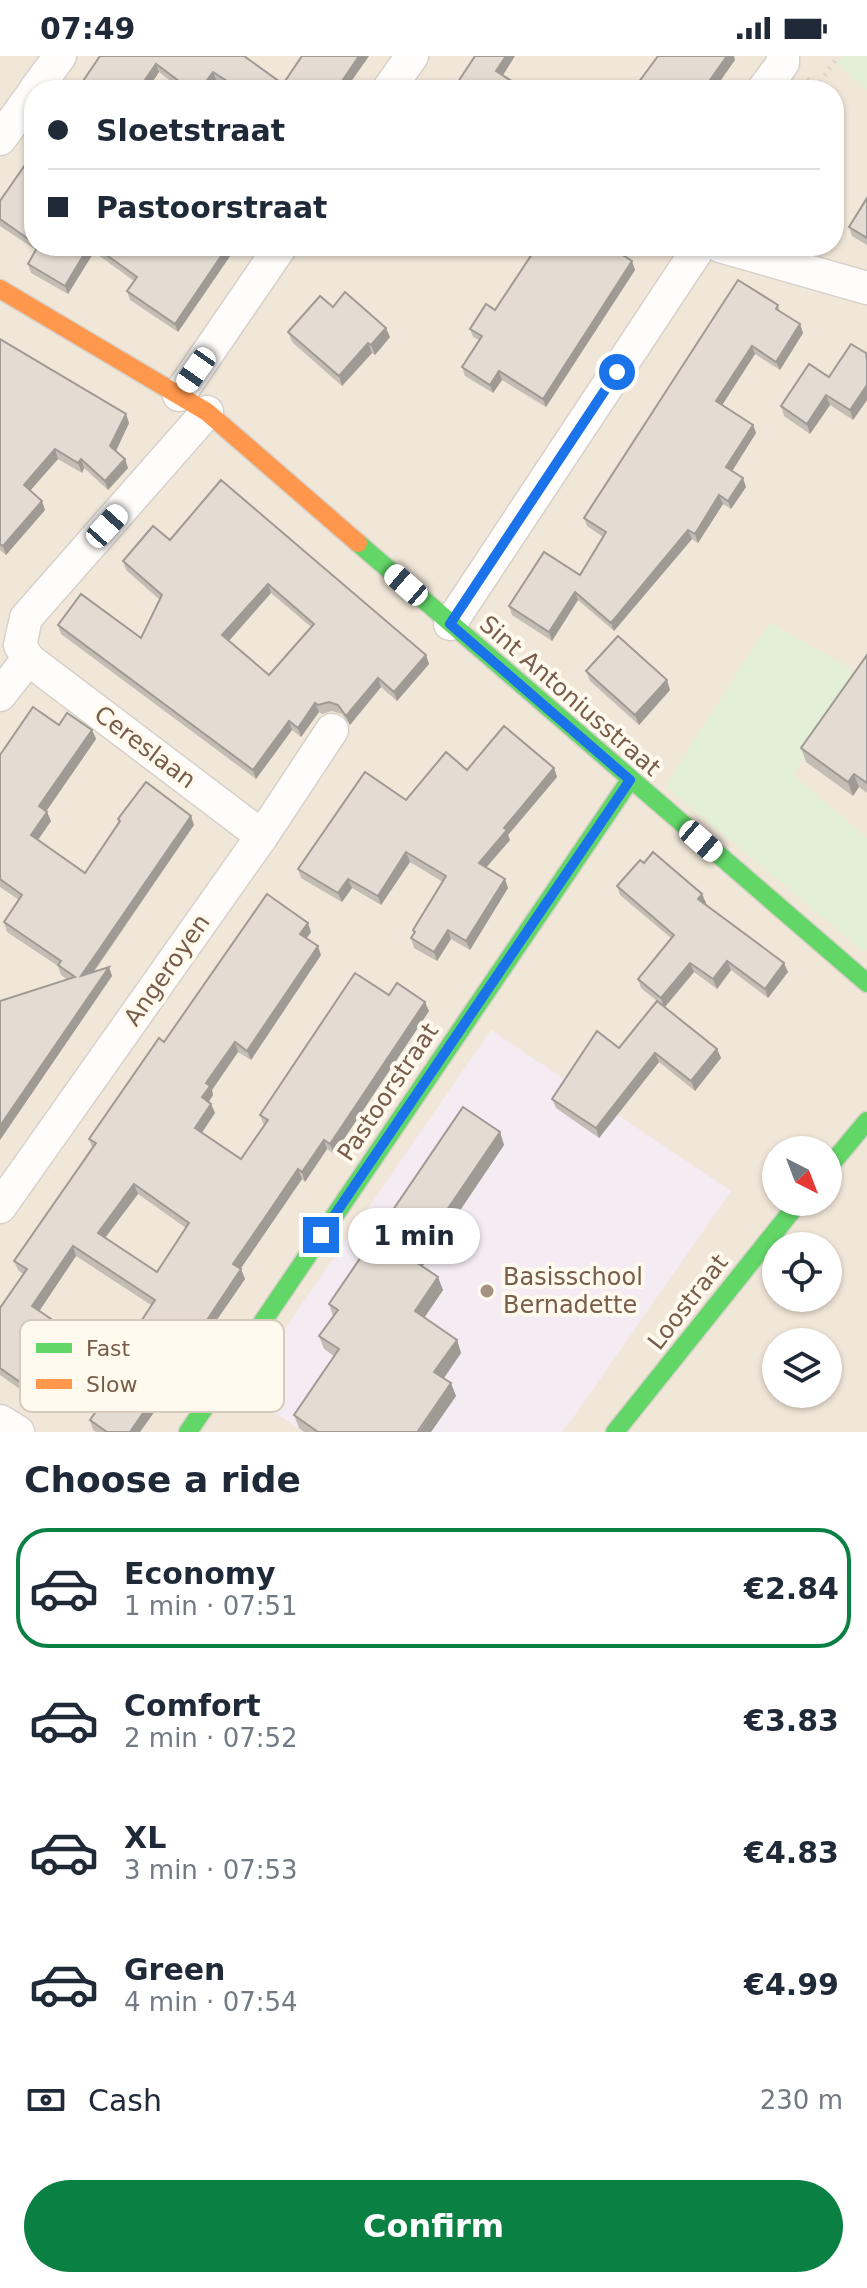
<!DOCTYPE html>
<html lang="en">
<head>
<meta charset="utf-8">
<style>
  body { margin:0; font-family:"DejaVu Sans",sans-serif; background:#f6f6f7; color:#1f2937; height:100vh; display:flex; flex-direction:column; font-size:30px; white-space:nowrap }
  * { box-sizing:border-box; margin:0 }
  p { font-size:26px; color:#747a83 }
  .icon { flex:none; width:44px; height:44px; fill:none; stroke:currentColor; stroke-width:2; stroke-linecap:round; stroke-linejoin:round }
  .map { position:relative; height:1376px; overflow:hidden }
  .drawer { display:flex; flex-direction:column; background:#fff; flex:1 }
  .drawer>* { flex:none }
  .banner { position:absolute; left:24px; top:24px; width:820px; height:176px; border-radius:32px; box-shadow:0 2px 6px #0004; display:grid; align-content:center; height:176px; padding:0 24px; background:#fff }
  .needle { width:52px; rotate:138deg }
  .fabs { position:absolute; left:762px; top:1080px; display:grid; gap:16px }
  .fabs a { display:grid; place-items:center; width:80px; height:80px; border-radius:50%; background:#fff; box-shadow:0 2px 6px #0004; font-size:40px }
  .end { position:absolute; width:36px; height:36px; margin:-18px; border:10px solid #1a73e8; background:#fff; box-shadow:0 0 0 4px #fff }
  .from { border-radius:50% }
  .bubble { position:absolute; height:56px; border-radius:28px; background:#fff; box-shadow:0 2px 6px #0004; font-size:26px; font-weight:700; line-height:56px; text-align:center }
  .car { position:absolute; width:24px; height:48px; margin:-24px -12px; border-radius:10px; box-shadow:0 0 6px 2px #0007; background:linear-gradient(#fff 24%,#345 0 40%,#fff 0 76%,#345 0 86%,#fff 0) }
  .banner b { display:flex; align-items:center; gap:28px; height:76px; font-size:30px }
  .banner b+b { border-top:2px solid #e0e1e3 }
  .banner i { width:20px; height:20px; background:#1f2937 }
  ul { padding:0; list-style:none }
  li { display:flex; align-items:center; gap:24px; height:120px; margin:0 16px 12px; padding:0 8px; border:4px solid transparent; border-radius:32px }
  li div { flex:1 }
  li b { display:block; font-size:30px }
  li em { font-style:normal; font-weight:700 }
  li.on { border-color:#0b8043 }
  li>.icon { width:72px; height:72px; stroke-width:1.5 }
  h2 { padding:0 24px; font-size:36px; line-height:96px }
  .pay { display:flex; align-items:center; gap:20px; height:88px; padding:0 24px; font-size:30px }
  .pay p { margin-inline-start:auto }
  .cta { display:flex; gap:16px; margin-top:auto; padding:16px 24px }
  .cta a { flex:1; height:92px; border-radius:48px; background:#0b8043; color:#fff; font-size:32px; font-weight:700; line-height:92px; text-align:center }
  .status { display:flex; justify-content:space-between; align-items:center; height:56px; padding:0 40px; background:#fff; direction:ltr }
  .status svg { height:22px; fill:currentColor }
  .map>svg:first-child { display:block }
  .residential { fill:#f1e7d9; fill-rule:evenodd }
  .education { fill:#f5ebf3 }
  .green { fill:#e3efd6 }
  .lines { fill:none; stroke-linecap:round; stroke-linejoin:round }
  .street-casing { stroke:#d7d1ca; stroke-width:35 }
  .fast-casing { stroke:#d8d0c8; stroke-width:21 }
  .slow-casing { stroke:#d8d0c8; stroke-width:21 }
  .path { stroke:#dbd4ce; stroke-width:5; stroke-dasharray:2 6; stroke-linecap:butt }
  .street { stroke:#fefdfc; stroke-width:32 }
  .fast { stroke:#63d668; stroke-width:18 }
  .slow { stroke:#ff974d; stroke-width:18 }
  .wall { fill:#c4bdb5; fill-rule:evenodd }
  .shaded-wall { fill:#a09a94 }
  .building { fill:#e4dcd3; stroke:#a09a94; stroke-width:2; fill-rule:evenodd }
  .route { stroke:#1a73e8; stroke-width:10 }
  .poi-dot { fill:#a59283; stroke:#fff9ee; stroke-width:3 }
  .labels { text-anchor:middle; stroke-width:8; stroke-linejoin:round; paint-order:stroke }
  .street-label { font-size:24px; fill:#785d4a; stroke:#fff9ee }
  .poi-label { font-size:24px; fill:#785d4a; stroke:#fff9ee; text-anchor:start }
  .key { fill:#fff9ee; stroke:#d6cabd; stroke-width:2 }
  .key-label { font-size:22px; fill:#785d4a }
</style>
</head>
<body>
<div class="status"><b>07:49</b><svg viewBox="0 0 49 12"><path d="M0 12V9h3v3zM5 12V6h3v6zM10 12V3h3v9zM15 12V0h3v12zM26 1h20v11H26zM47 4h2v5h-2z"/></svg></div>
<div class="map">
<svg width="867" height="1376" viewBox="0 0 867 1376">
  <rect width="100%" height="100%" fill="#f8f4ec"/>
  <path class="residential" d="M0 0H867V1376H0ZM34 34H834V190H34ZM776 1094H828V1146H776ZM776 1190H828V1242H776ZM776 1286H828V1338H776Z"/>
  <polygon class="education" points="491,974 731,1135 570,1366 561,1376 304,1376 242,1335"/>
  <g class="green">
    <polygon points="842,0 867,0 867,34 837,8"/>
    <polygon points="770,566 856,616 793,719 867,782 867,893 864,896 665,730"/>
  </g>
  <g class="lines">
    <g class="street-casing">
      <g id="street">
        <polyline points="35,34 60,0"/>
        <polyline points="388,34 412,0"/>
        <polyline points="763,34 783,7 783,0"/>
        <polyline points="0,83 34,36"/>
        <polyline points="720,190 867,232"/>
        <polyline points="179,339 281,190"/>
        <polyline points="450,568 700,190"/>
        <polyline points="28,603 262,780"/>
        <polyline points="0,639 28,603 20,589 26,562 207,356"/>
        <polyline points="0,1151 262,780 332,674"/>
        <polyline points="0,1365 18,1376"/>
      </g>
    </g>
    <g class="fast-casing">
      <g id="fast">
        <polyline points="358,487 867,927"/>
        <polyline points="828,1112 867,1065"/>
        <polyline points="188,1376 630,724"/>
        <polyline points="615,1376 799,1146"/>
      </g>
    </g>
    <g class="slow-casing">
      <polyline id="slow" points="0,233 207,356 358,487"/>
    </g>
    <polyline class="path" points="807,23 818,29 838,0"/>
    <use href="#street" class="street"/>
    <use href="#fast" class="fast"/>
    <use href="#slow" class="slow"/>
  </g>
  <g class="wall">
    <polygon points="100,0 244,0 283,28 369,0 345,34 231,34 216,24 209,34 182,34 159,16 147,34 77,34"/>
    <polygon points="34,96 34,190 237,190 178,276 130,244 127,235 134,225 94,196 68,238 31,217 28,208 36,194 0,170 0,145"/>
    <polygon points="867,142 867,189 852,180 849,171"/>
    <polygon points="524,190 609,190 635,214 546,351 502,324 493,337 465,320 462,311 479,284 473,281 470,273 495,254 531,200 527,197"/>
    <polygon points="778,249 780,256 800,268 803,277 780,314 755,298 722,349 753,369 756,377 732,415 746,431 731,453 723,448 698,487 692,483 614,575 578,544 552,585 512,559 509,550 580,519 603,481 587,470 584,462"/>
    <polygon points="333,251 390,281 375,299 372,297 342,330 292,286 288,276"/>
    <polygon points="0,283 126,358 129,367 116,395 125,403 128,412 108,434 84,412 82,417 58,403 30,435 45,454 6,499 0,494"/>
    <polygon points="867,301 867,344 853,364 830,349 810,378 784,360 781,350 829,321"/>
    <path d="M170 484 426 599 429 608 397 645 381 631 350 669 342 658 332 655 322 658 319 656 301 681 292 674 256 723 61 578 58 569 141 582 160 544 126 514 123 505ZM271 537 311 571 269 619 229 585Z"/>
    <polygon points="867,599 867,737 859,731 853,740 806,706 801,692"/>
    <polygon points="586,615 670,634 639,669 590,625"/>
    <polygon points="59,669 92,674 96,683 46,755 51,765 38,784 85,817 119,766 118,763 194,769 94,916 109,911 112,920 0,1084 0,945 68,924 61,919 58,910 7,876 4,866 19,844 0,831 0,699"/>
    <polygon points="554,712 557,721 508,779 510,784 486,812 508,832 470,894 451,883 437,905 414,892 411,882 414,878 413,874 443,826 410,806 381,849 352,832 342,846 301,822 298,813 406,744 467,714"/>
    <polygon points="644,807 702,838 706,847 705,849 788,916 768,942 731,914 717,933 694,916 665,951 717,993 721,1002 695,1035 659,1006 599,1082 556,1052 552,1043 619,992 657,945 641,932 638,923 671,882 620,839 617,830"/>
    <path d="M311 876 307 882 321 899 251 1004 238 996 212 1034 213 1039 209 1046 211 1048 215 1057 202 1077 241 1103 264 1069 260 1059 389 939 429 955 334 1098 327 1093 305 1126 302 1123 240 1213 245 1223 194 1297 179 1287 149 1329 162 1345 140 1376H96L93 1374 90 1364 113 1331 97 1320 93 1311 124 1291 151 1249 76 1200 39 1255 60 1269 63 1278 24 1336 0 1319V1252L23 1218 18 1214 14 1205 92 1091 89 1083 164 986ZM138 1138 186 1172 157 1216 105 1181Z"/>
    <polygon points="500,1076 504,1089 422,1210 443,1234 424,1262 457,1284 461,1297 444,1322 456,1340 431,1376 304,1376 299,1372 294,1359 334,1300 324,1293 319,1280 333,1260 329,1248"/>
  </g>
  <g class="shaded-wall">
    <polygon points="359,0 369,0 345,34 336,34"/>
    <polygon points="506,0 515,0 500,24 496,15"/>
    <polygon points="727,0 734,0 735,4 714,34 703,34"/>
    <polygon points="156,8 159,16 147,34 138,34"/>
    <polygon points="213,16 216,24 209,34 200,34"/>
    <polygon points="89,190 92,190 94,196 68,238 65,230"/>
    <polygon points="228,190 237,190 178,276 175,268"/>
    <polygon points="632,205 635,214 546,351 543,343"/>
    <polygon points="800,268 803,277 780,314 776,306"/>
    <polygon points="386,272 390,281 375,299 371,289"/>
    <polygon points="368,287 372,297 342,330 339,320"/>
    <polygon points="752,290 755,298 719,354 716,345"/>
    <polygon points="499,315 502,324 493,337 490,329"/>
    <polygon points="867,329 867,344 853,364 850,354"/>
    <polygon points="826,339 830,349 810,378 807,368"/>
    <polygon points="126,358 129,367 114,399 110,390"/>
    <polygon points="753,369 756,377 729,420 726,411"/>
    <polygon points="55,393 58,403 27,438 24,429"/>
    <polygon points="81,403 84,412 82,417 78,407"/>
    <polygon points="125,403 128,412 108,434 105,425"/>
    <polygon points="743,422 746,431 731,453 728,445"/>
    <polygon points="719,439 723,448 698,487 695,478"/>
    <polygon points="42,445 45,454 6,499 3,490"/>
    <polygon points="688,474 692,483 614,575 611,567"/>
    <polygon points="268,528 271,537 226,588 222,579"/>
    <polygon points="575,536 578,544 552,585 549,576"/>
    <polygon points="426,599 429,608 397,645 394,636"/>
    <polygon points="378,622 381,631 350,669 346,660"/>
    <polygon points="667,624 670,634 639,669 635,659"/>
    <polygon points="315,647 319,656 301,681 298,672"/>
    <polygon points="289,665 292,674 256,723 253,714"/>
    <polygon points="92,674 96,683 43,760 39,750"/>
    <polygon points="554,712 557,721 508,779 510,784 482,816 479,807 504,772"/>
    <polygon points="854,718 859,731 853,740 848,726"/>
    <polygon points="47,756 51,765 35,788 31,779"/>
    <polygon points="191,760 194,769 84,929 81,920"/>
    <polygon points="406,796 410,806 381,849 378,840"/>
    <polygon points="348,823 352,832 342,846 338,837"/>
    <polygon points="505,823 508,832 470,894 466,885"/>
    <polygon points="702,838 706,847 701,853 698,843"/>
    <polygon points="308,867 311,876 303,887 300,878"/>
    <polygon points="448,874 451,883 437,905 434,896"/>
    <polygon points="318,890 321,899 251,1004 247,995"/>
    <polygon points="727,905 731,914 717,933 713,923"/>
    <polygon points="690,907 694,916 664,952 661,942"/>
    <polygon points="784,907 788,916 768,942 765,933"/>
    <polygon points="109,911 112,920 0,1084 0,1070"/>
    <polygon points="425,946 429,955 334,1098 330,1088"/>
    <polygon points="235,986 238,996 212,1034 213,1039 205,1051 202,1041 206,1027"/>
    <polygon points="717,993 721,1002 695,1035 691,1025"/>
    <polygon points="655,997 659,1006 599,1082 596,1072"/>
    <polygon points="211,1048 215,1057 198,1082 195,1072"/>
    <polygon points="500,1076 504,1089 418,1217 413,1204"/>
    <polygon points="324,1084 327,1093 305,1126 302,1116"/>
    <polygon points="298,1113 302,1123 237,1218 233,1208"/>
    <polygon points="134,1128 138,1138 102,1186 98,1177"/>
    <polygon points="73,1190 76,1200 36,1260 32,1250"/>
    <polygon points="241,1213 245,1223 194,1297 191,1288"/>
    <polygon points="438,1221 443,1234 420,1268 415,1255"/>
    <polygon points="60,1269 63,1278 24,1336 20,1326"/>
    <polygon points="176,1278 179,1287 146,1334 142,1324"/>
    <polygon points="457,1284 461,1297 439,1329 434,1316"/>
    <polygon points="451,1327 456,1340 431,1376 419,1376"/>
    <polygon points="158,1335 162,1345 140,1376 130,1376"/>
  </g>
  <g class="building">
    <polygon points="100,0 244,0 283,28 302,0 359,0 336,34 241,34 213,16 200,34 191,34 156,8 138,34 77,34"/>
    <polygon points="475,0 506,0 496,15 521,31 519,34 458,34 454,32"/>
    <polygon points="658,0 727,0 703,34 633,34"/>
    <polygon points="34,96 34,187 0,163 0,145"/>
    <polygon points="867,142 867,182 849,171"/>
    <polygon points="38,190 89,190 65,230 28,208"/>
    <polygon points="94,190 228,190 175,268 127,235 137,221"/>
    <polygon points="526,190 609,190 632,205 543,343 499,315 490,329 462,311 482,280 470,273 486,248 495,254 534,195"/>
    <polygon points="738,224 778,249 776,253 800,268 776,306 752,290 716,345 753,369 726,411 743,422 728,445 719,439 695,478 688,474 611,567 575,536 549,576 509,550 544,496 580,519 606,476 584,462"/>
    <polygon points="345,236 386,272 371,289 368,287 339,320 288,276 320,240 333,251"/>
    <polygon points="0,283 126,358 110,390 125,403 105,425 81,403 78,407 55,393 24,429 42,445 3,490 0,488"/>
    <polygon points="851,288 866,297 867,305 867,329 850,354 826,339 807,368 781,350 809,308 829,321"/>
    <path d="M221 424 426 599 394 636 378 622 346 660 338 649 329 646 318 649 315 647 298 672 289 665 253 714 58 569 81 538 141 582 162 539 123 505 153 470 170 484ZM268 528 314 568 269 619 222 579Z"/>
    <polygon points="618,580 667,624 635,659 586,615"/>
    <polygon points="867,599 867,727 854,718 848,726 801,692"/>
    <polygon points="33,651 59,669 67,657 92,674 39,750 47,756 31,779 85,817 120,765 118,763 146,726 191,760 81,920 109,911 0,1070 0,945 75,921 58,909 61,905 4,866 22,839 0,823 0,699"/>
    <polygon points="504,670 554,712 504,772 507,774 479,807 505,823 466,885 448,874 434,896 411,882 415,876 413,874 446,820 406,796 378,840 348,823 338,837 298,813 365,716 406,744 446,696 467,714"/>
    <polygon points="653,796 702,838 698,843 784,907 765,933 727,905 713,923 690,907 661,942 638,923 674,879 617,830 640,804 644,807"/>
    <path d="M267 838 308 867 300 878 318 890 247 995 235 986 206 1027 210 1030 202 1041 211 1048 195 1072 241 1103 268 1064 260 1059 355 917 389 939 397 927 425 946 330 1088 324 1084 302 1116 298 1113 266 1160 233 1208 241 1213 191 1288 176 1278 142 1324 158 1335 130 1376H107L90 1364 116 1327 93 1311 112 1283 124 1291 155 1244 73 1190 32 1250 60 1269 20 1326 0 1312V1252L27 1213 14 1205 96 1087 89 1083 159 982 164 986ZM134 1128 189 1167 157 1216 98 1177Z"/>
    <polygon points="657,945 717,993 691,1025 655,997 596,1072 552,1043 597,975 619,992"/>
    <polygon points="463,1051 500,1076 413,1204 438,1221 415,1255 457,1284 434,1316 451,1327 418,1375 420,1376 318,1376 294,1359 339,1293 319,1280 338,1254 329,1248"/>
  </g>
  <g class="lines">
    <polyline class="route" points="321,1179 630,724 450,568 617,316"/>
  </g>
  <circle class="poi-dot" cx="487" cy="1235" r="8"/>
  <g class="labels">
    <g class="street-label">
      <text transform="translate(570 640) rotate(41)" y="8">Sint Antoniusstraat</text>
      <text transform="translate(145 691) rotate(37)" y="8">Cereslaan</text>
      <text transform="translate(167 914) rotate(-55)" y="8">Angeroyen</text>
      <text transform="translate(388 1036) rotate(-56)" y="8">Pastoorstraat</text>
      <text transform="translate(688 1246) rotate(-52)" y="8">Loostraat</text>
    </g>
    <g class="poi-label">
      <text x="503" y="1229">Basisschool<tspan x="503" dy="28">Bernadette</tspan></text>
    </g>
  </g>
  <rect x="20" y="1264" width="264" height="92" rx="12" class="key"/>
  <rect x="36" y="1287" width="36" height="10" fill="#63d668"/>
  <rect x="36" y="1323" width="36" height="10" fill="#ff974d"/>
  <g class="key-label">
    <text x="86" y="1300">Fast</text>
    <text x="86" y="1336">Slow</text>
  </g>
</svg>
<div class="fabs">
<a><svg class="needle" viewBox="-14 -14 28 28"><path d="M0-13l5 13h-10z" fill="#e53935"/><path d="M0 13l5-13h-10z" fill="#747a83"/></svg></a>
<a><svg class="icon" aria-label="locate" viewBox="0 0 24 24"><circle cx="12" cy="12" r="6"/><path d="M12 2v4M12 18v4M2 12h4M18 12h4"/></svg></a>
<a><svg class="icon" aria-label="layers" viewBox="0 0 24 24"><path d="M12 4l9 5-9 5-9-5zM3 14l9 5 9-5"/></svg></a>
</div>
<i class="end from" style="left:617px;top:316px"></i>
<i class="end" style="left:321px;top:1179px"></i>
<div class="bubble" style="left:348px;top:1152px;width:132px">1 min</div>
<i class="car" style="left:196px;top:314px;rotate:215deg"></i>
<i class="car" style="left:107px;top:470px;rotate:42deg"></i>
<i class="car" style="left:406px;top:529px;rotate:311deg"></i>
<i class="car" style="left:701px;top:785px;rotate:131deg"></i>
<div class="banner">
<b><i class="from"></i>Sloetstraat</b>
<b><i></i>Pastoorstraat</b>
</div>
</div>
<section class="drawer">
<h2>Choose a ride</h2>
<ul>
<li class="on"><svg class="icon" aria-label="car" viewBox="0 0 24 24"><path d="M5 17H2v-5l4-1 3-4h7l3 4 3 1v5h-3M9 17h6M6 11h13"/><circle cx="7" cy="17" r="2"/><circle cx="17" cy="17" r="2"/></svg><div><b>Economy</b><p>1 min · 07:51</p></div><em>€2.84</em></li>
<li><svg class="icon" aria-label="car" viewBox="0 0 24 24"><path d="M5 17H2v-5l4-1 3-4h7l3 4 3 1v5h-3M9 17h6M6 11h13"/><circle cx="7" cy="17" r="2"/><circle cx="17" cy="17" r="2"/></svg><div><b>Comfort</b><p>2 min · 07:52</p></div><em>€3.83</em></li>
<li><svg class="icon" aria-label="car" viewBox="0 0 24 24"><path d="M5 17H2v-5l4-1 3-4h7l3 4 3 1v5h-3M9 17h6M6 11h13"/><circle cx="7" cy="17" r="2"/><circle cx="17" cy="17" r="2"/></svg><div><b>XL</b><p>3 min · 07:53</p></div><em>€4.83</em></li>
<li><svg class="icon" aria-label="car" viewBox="0 0 24 24"><path d="M5 17H2v-5l4-1 3-4h7l3 4 3 1v5h-3M9 17h6M6 11h13"/><circle cx="7" cy="17" r="2"/><circle cx="17" cy="17" r="2"/></svg><div><b>Green</b><p>4 min · 07:54</p></div><em>€4.99</em></li>
</ul>
<div class="pay"><svg class="icon" aria-label="cash" viewBox="0 0 24 24"><path d="M3 7h18v10H3z"/><circle cx="12" cy="12" r="2"/></svg>Cash<p>230 m</p></div>
<div class="cta"><a>Confirm</a></div>
</section>
</body>
</html>
